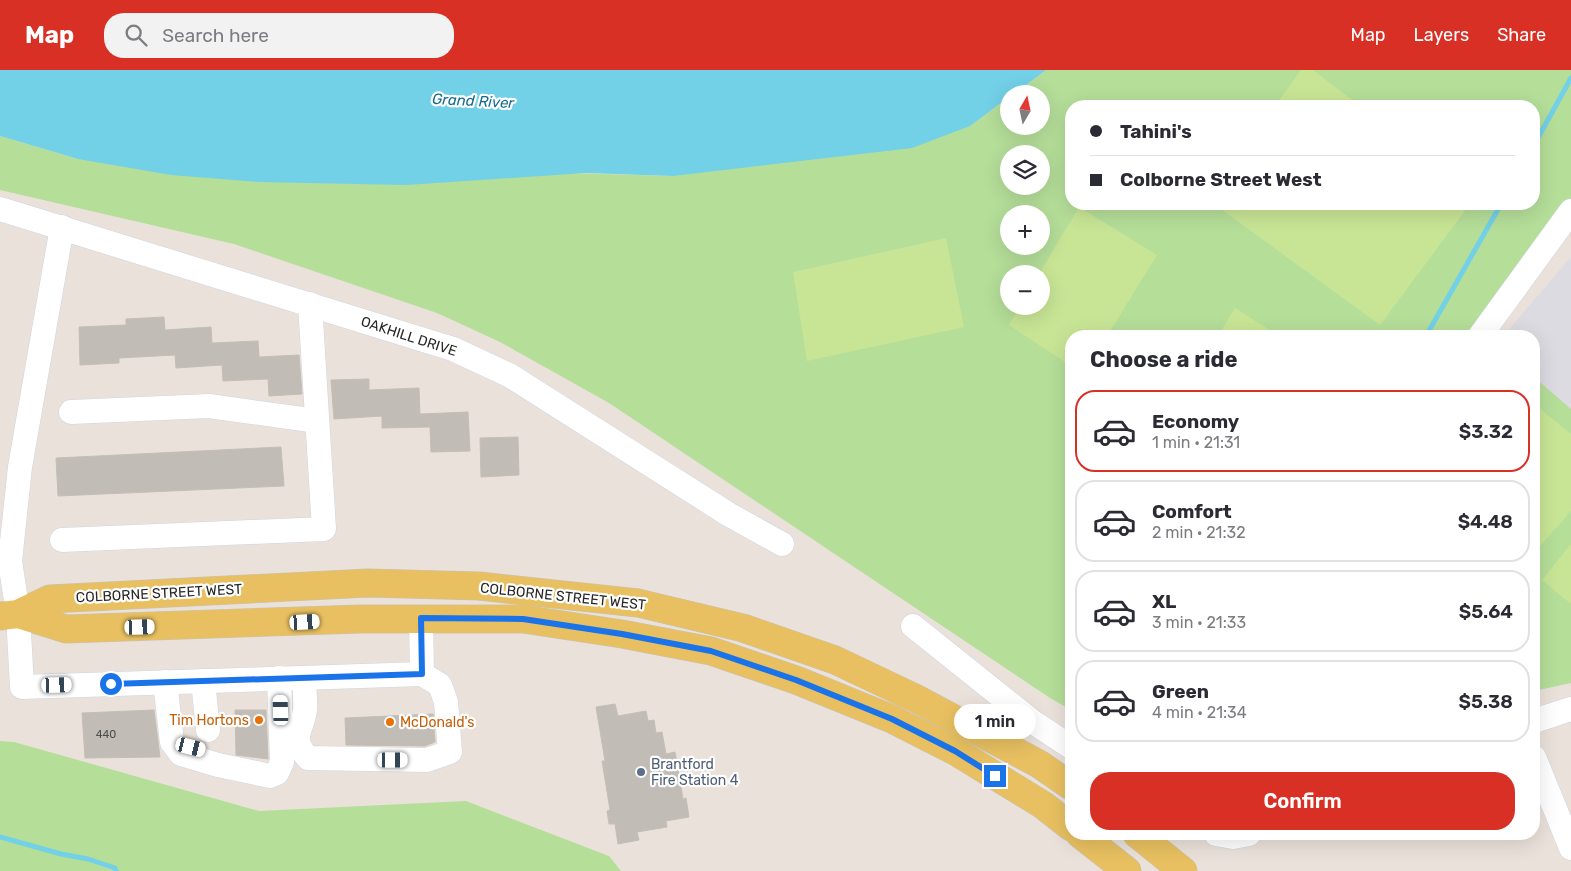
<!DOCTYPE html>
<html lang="en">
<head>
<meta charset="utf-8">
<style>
  body { margin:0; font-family:Rubik,sans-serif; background:#f2f2f3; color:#2b2b33; height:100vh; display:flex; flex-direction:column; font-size:19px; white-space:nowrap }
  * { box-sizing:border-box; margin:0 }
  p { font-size:16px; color:#7c7c81 }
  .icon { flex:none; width:28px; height:28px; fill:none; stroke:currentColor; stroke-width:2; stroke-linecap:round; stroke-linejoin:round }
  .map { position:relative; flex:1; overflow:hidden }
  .side { position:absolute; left:1065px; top:260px; width:475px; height:510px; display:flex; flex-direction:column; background:#fff; border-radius:20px; box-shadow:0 5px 20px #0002 }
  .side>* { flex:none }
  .hud { position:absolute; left:1065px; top:30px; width:475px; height:110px; border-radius:20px; box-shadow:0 5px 20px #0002; display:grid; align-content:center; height:110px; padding:0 25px; background:#fff }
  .needle { width:32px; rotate:9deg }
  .tools { position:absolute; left:1000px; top:15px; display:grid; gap:10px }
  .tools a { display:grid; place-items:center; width:50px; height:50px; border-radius:50%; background:#fff; box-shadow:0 5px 20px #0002; font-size:25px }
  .end { position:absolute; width:22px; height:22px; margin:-11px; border:6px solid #1a73e8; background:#fff; box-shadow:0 0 0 2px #fff }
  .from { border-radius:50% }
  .bubble { position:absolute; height:35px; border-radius:18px; background:#fff; box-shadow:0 5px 20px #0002; font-size:16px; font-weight:600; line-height:35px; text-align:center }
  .car { position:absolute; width:15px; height:30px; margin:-15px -8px; border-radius:6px; box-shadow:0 0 4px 1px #0007; background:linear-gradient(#fff 24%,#345 0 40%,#fff 0 76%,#345 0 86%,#fff 0) }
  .hud b { display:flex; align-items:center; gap:18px; height:48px; font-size:19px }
  .hud b+b { border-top:1px solid #e1e1e2 }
  .hud i { width:12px; height:12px; background:#2b2b33 }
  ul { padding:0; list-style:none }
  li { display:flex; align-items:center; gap:15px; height:82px; margin:0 10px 8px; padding:0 15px; border:2px solid #e1e1e2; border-radius:20px }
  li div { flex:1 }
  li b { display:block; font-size:19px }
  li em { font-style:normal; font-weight:600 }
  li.active { border-color:#d93025 }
  li>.icon { width:45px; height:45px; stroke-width:1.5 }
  h2 { padding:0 25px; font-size:22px; line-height:60px }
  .primary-button { display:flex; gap:10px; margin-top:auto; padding:10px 25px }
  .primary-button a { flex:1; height:58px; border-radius:20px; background:#d93025; color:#fff; font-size:20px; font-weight:600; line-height:58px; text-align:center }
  header { display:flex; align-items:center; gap:30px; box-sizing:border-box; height:70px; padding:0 25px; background:#d93025; color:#fff }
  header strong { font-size:24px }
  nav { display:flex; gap:28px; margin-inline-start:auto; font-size:18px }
  .search { width:350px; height:45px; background:#f2f2f3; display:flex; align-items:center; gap:12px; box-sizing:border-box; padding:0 18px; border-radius:20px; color:#7c7c81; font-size:19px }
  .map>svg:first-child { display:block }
  .industrial { fill:#dcdbe2 }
  .green { fill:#b5de99; fill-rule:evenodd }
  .pitch { fill:#c8e595 }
  .water { fill:#72d0e7 }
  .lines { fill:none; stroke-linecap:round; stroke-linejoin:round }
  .stream { stroke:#72d0e7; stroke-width:5 }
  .building { fill:#c2bcb7; stroke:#c5beb4 }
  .minor-casing { stroke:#d0d4e0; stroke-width:25 }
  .major-casing { stroke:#c3c3c3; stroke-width:29 }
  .minor { stroke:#fff; stroke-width:24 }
  .major { stroke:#e8c061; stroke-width:28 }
  .route { stroke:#1a73e8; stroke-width:6 }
  .food-dot { fill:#e8710a; stroke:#fff; stroke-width:2 }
  .service-dot { fill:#5c6f8a; stroke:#fff; stroke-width:2 }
  .labels { text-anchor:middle; stroke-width:4.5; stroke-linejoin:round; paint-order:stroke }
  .number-label { font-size:11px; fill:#4e4d4c }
  .street-label { font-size:14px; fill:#282828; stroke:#fff }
  .food-label { font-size:14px; fill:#c56008; stroke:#fff; text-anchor:end }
  .service-label { font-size:14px; fill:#4e5e75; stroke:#fff; text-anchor:start }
  .water-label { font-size:15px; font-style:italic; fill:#146d90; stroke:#fff }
</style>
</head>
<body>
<header>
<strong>Map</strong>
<div class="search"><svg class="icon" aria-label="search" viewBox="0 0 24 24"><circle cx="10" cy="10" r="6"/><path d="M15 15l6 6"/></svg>Search here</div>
<nav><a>Map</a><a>Layers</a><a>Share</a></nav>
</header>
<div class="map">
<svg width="1571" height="801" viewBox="0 0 1571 801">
  <rect width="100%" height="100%" fill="#eae2da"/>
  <polygon class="industrial" points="1571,187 1571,339 1534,307 1534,266 1503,266"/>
  <g class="green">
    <path d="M1046 0H1571V139L1479 266H1071V640L1050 628 609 333 500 272 437 243 234 174 0 120V66L78 89 673 106 970 56 1009 27V56H1041V24H1014ZM1071 36H1534V134H1071ZM1009 84H1041V116H1009ZM1009 144H1041V176H1009ZM1009 204H1041V236H1009Z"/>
    <polygon points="1534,307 1571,339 1571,613 1534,621"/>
    <polygon points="0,671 14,672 259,741 466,731 609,786 621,801 0,801"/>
  </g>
  <g class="pitch">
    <polygon points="1301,0 1313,0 1360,36 1275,36"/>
    <polygon points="1214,134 1470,134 1380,255"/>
    <polygon points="1079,137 1157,185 1107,266 1071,266 1071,296 1009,255 1020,236 1041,236 1041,204 1039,204"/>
    <polygon points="946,168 964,257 807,291 793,202"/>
    <polygon points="1235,238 1279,266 1218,266"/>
    <polygon points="1538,337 1571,364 1571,441 1534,483 1534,342"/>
    <polygon points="1571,474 1571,534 1542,510"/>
  </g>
  <polygon class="water" points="0,0 1046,0 1014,24 1009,24 1009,27 970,56 912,78 673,106 585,103 406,115 259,112 171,105 78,89 0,66"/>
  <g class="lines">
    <g class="stream">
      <polyline points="1534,75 1571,8"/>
      <polyline points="1426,266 1501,134"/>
      <polyline points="0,767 61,784 88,789 115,798 116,801"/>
    </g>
  </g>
  <g class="building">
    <polygon points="164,247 165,260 211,257 212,273 258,271 259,287 299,285 302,324 269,326 268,309 223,311 222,295 176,298 175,285 119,288 119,293 80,295 79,257 126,255 126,249"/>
    <polygon points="369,309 369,320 419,318 420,344 468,342 470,381 431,382 430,357 382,358 382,346 334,349 331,310"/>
    <polygon points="518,367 519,405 481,407 480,368"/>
    <polygon points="281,377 284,416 58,426 56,388"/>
    <polygon points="615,634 618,646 646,641 648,651 654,650 656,663 662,662 666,684 675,682 683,729 686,728 689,747 666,751 667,757 637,762 639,770 618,774 615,754 609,754 607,741 610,740 602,691 605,691 596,637"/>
    <polygon points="154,640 160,687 85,688 82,643"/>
    <polygon points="235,640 266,640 268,689 236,685"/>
    <polygon points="433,644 435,672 425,676 346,675 345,648"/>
  </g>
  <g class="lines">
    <g class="minor-casing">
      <g id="minor">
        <polyline points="0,139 453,279 509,305 728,444 782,474"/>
        <polyline points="62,157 20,397 10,491 18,544 22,617 422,604 421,548"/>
        <polyline points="1480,266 1571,141"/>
        <polyline points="71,342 209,336 317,351"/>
        <polyline points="62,470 324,459 310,234"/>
        <polyline points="913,556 1033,652 1071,677"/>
        <path d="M304 608C304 618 306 630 305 640 302 662 289 667 308 688L427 690 450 682 446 632 440 615 422 604"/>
        <polyline points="203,611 208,660"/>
        <polyline points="165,612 172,672 181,684 218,695 270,706 277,703 282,692 279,608"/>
        <polyline points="1534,651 1571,639"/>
        <polyline points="1534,687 1571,778"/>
        <polyline points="1216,764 1233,767 1249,764"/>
      </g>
    </g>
    <g class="major-casing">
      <g id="major">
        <polyline points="18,544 66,559 360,549 523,549 622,564 711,581 796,610 892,649 955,681 1043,735 1071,757"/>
        <polyline points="0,546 18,544 50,529 368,513 479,516 638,533 743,558 835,590 917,629 1039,694 1071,716"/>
        <polyline points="1080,764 1127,801"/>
        <polyline points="1137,764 1183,801"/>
      </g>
    </g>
    <use href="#minor" class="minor"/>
    <use href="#major" class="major"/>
  </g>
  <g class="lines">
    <polyline class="route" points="111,614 422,604 421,548 523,549 622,564 711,581 796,610 892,649 955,681 995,706"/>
  </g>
  <g class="food-dot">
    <circle cx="259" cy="650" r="5"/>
    <circle cx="390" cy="652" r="5"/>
  </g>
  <circle class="service-dot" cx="641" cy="702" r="5"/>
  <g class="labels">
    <g class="number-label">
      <text x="106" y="668">440</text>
    </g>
    <g class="street-label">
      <text transform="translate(409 266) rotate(18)" y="5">OAKHILL DRIVE</text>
      <text transform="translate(159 523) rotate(-3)" y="5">COLBORNE STREET WEST</text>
      <text transform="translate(563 526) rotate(6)" y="5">COLBORNE STREET WEST</text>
    </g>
    <g class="food-label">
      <text x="249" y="655">Tim Hortons</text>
      <text x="400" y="657" text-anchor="start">McDonald's</text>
    </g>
    <g class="service-label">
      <text x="651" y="699">Brantford<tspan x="651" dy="16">Fire Station 4</tspan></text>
    </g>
    <g class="water-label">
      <text transform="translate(473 31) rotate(3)" y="5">Grand River</text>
    </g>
  </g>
</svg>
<div class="tools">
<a><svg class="needle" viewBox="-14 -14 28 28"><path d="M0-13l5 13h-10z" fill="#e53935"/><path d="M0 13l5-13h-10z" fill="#7c7c81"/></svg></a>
<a><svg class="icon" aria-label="layers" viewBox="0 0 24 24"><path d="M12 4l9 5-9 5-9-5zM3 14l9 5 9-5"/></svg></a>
<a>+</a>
<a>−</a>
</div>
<i class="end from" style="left:111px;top:614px"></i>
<i class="end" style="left:995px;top:706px"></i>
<div class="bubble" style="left:954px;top:634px;width:82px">1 min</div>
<i class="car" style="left:305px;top:552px;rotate:87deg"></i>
<i class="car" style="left:140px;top:557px;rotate:88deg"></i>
<i class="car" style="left:57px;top:615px;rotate:88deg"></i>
<i class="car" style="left:281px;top:640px;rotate:358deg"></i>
<i class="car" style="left:191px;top:677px;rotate:104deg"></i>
<i class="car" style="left:393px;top:690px;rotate:90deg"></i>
<div class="hud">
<b><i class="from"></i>Tahini's</b>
<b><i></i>Colborne Street West</b>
</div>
<section class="side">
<h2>Choose a ride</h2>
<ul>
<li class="active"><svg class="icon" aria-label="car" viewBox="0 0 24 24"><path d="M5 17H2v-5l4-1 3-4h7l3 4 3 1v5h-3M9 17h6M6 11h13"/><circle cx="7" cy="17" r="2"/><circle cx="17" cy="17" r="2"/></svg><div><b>Economy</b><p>1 min · 21:31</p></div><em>$3.32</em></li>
<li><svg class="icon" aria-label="car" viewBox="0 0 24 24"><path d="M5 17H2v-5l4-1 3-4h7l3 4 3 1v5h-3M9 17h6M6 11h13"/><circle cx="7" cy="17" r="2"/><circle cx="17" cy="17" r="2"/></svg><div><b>Comfort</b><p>2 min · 21:32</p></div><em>$4.48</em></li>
<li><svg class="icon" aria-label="car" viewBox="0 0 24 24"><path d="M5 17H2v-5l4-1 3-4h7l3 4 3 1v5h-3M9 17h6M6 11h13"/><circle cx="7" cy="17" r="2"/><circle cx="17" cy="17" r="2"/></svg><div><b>XL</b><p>3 min · 21:33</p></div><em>$5.64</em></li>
<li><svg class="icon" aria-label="car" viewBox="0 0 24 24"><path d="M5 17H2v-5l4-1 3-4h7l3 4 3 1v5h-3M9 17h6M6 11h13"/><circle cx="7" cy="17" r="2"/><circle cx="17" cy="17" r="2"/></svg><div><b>Green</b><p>4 min · 21:34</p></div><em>$5.38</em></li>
</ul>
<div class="primary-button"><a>Confirm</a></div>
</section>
</div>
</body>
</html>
